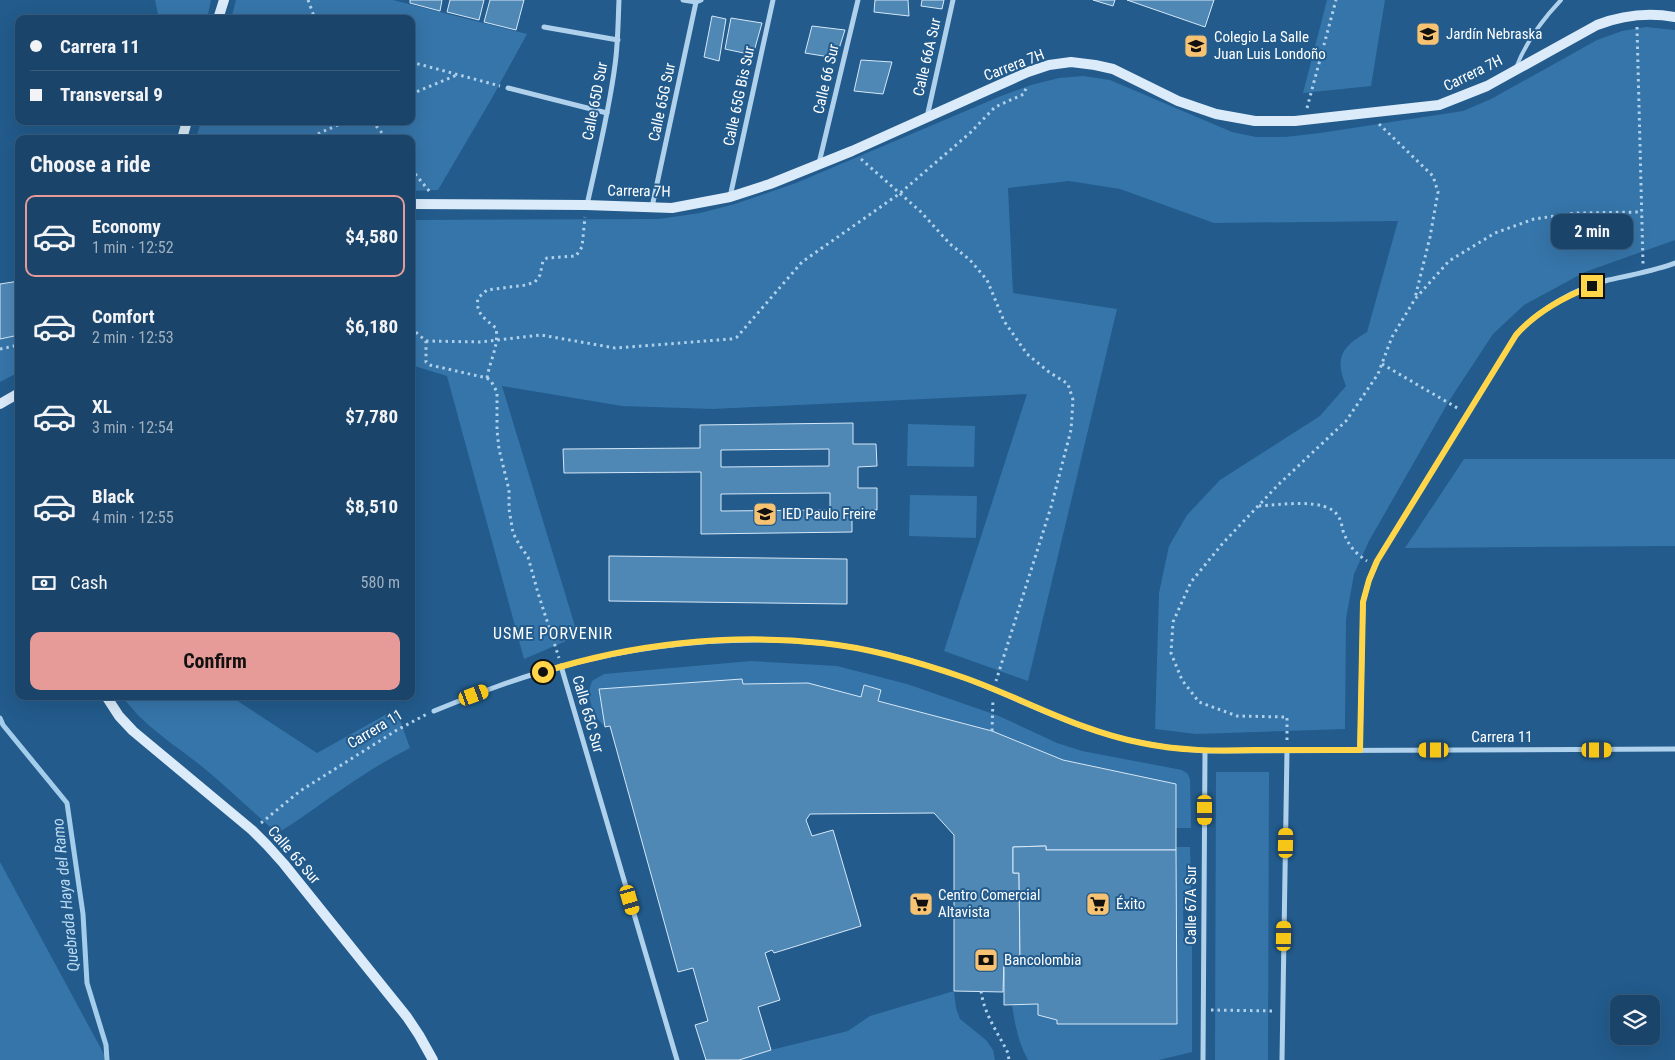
<!DOCTYPE html>
<html lang="en">
<head>
<meta charset="utf-8">
<style>
  body { margin:0; font-family:"Roboto Condensed",sans-serif; background:#234b6f; color:#f1f3f6; height:100vh; display:flex; flex-direction:column; font-size:19px; white-space:nowrap }
  * { box-sizing:border-box; margin:0 }
  p { font-size:16px; color:#9fb0c0 }
  .icon { flex:none; width:28px; height:28px; fill:none; stroke:currentColor; stroke-width:2; stroke-linecap:round; stroke-linejoin:round }
  .map { position:relative; flex:1; overflow:hidden }
  .sheet { position:absolute; left:15px; top:135px; width:400px; height:565px; display:flex; flex-direction:column; background:#1a4469; border-radius:10px; box-shadow:0 5px 20px #0002,0 0 0 1px #385c7d }
  .sheet>* { flex:none }
  .hud { position:absolute; left:15px; top:15px; width:400px; height:110px; border-radius:10px; box-shadow:0 5px 20px #0002,0 0 0 1px #385c7d; display:grid; align-content:center; height:110px; padding:0 15px; background:#1a4469 }
  .controls { position:absolute; left:1610px; top:995px; display:grid; gap:10px }
  .controls a { display:grid; place-items:center; width:50px; height:50px; border-radius:10px; background:#1a4469; box-shadow:0 5px 20px #0002,0 0 0 1px #385c7d; font-size:25px }
  .end { position:absolute; width:22px; height:22px; margin:-11px; border:6px solid #ffd54a; background:#111; box-shadow:0 0 0 2px #111 }
  .from { border-radius:50% }
  .bubble { position:absolute; height:35px; border-radius:10px; background:#1a4469; box-shadow:0 5px 20px #0002,0 0 0 1px #385c7d; font-size:16px; font-weight:700; line-height:35px; text-align:center }
  .car { position:absolute; width:15px; height:30px; margin:-15px -8px; border-radius:6px; box-shadow:0 0 4px 1px #0007; background:linear-gradient(#f5c518 24%,#345 0 40%,#f5c518 0 76%,#345 0 86%,#f5c518 0) }
  .hud b { display:flex; align-items:center; gap:18px; height:48px; font-size:19px }
  .hud b+b { border-top:1px solid #385c7d }
  .hud i { width:12px; height:12px; background:#f1f3f6 }
  ul { padding:0; list-style:none }
  li { display:flex; align-items:center; gap:15px; height:82px; margin:0 10px 8px; padding:0 5px; border:2px solid transparent; border-radius:10px }
  li div { flex:1 }
  li b { display:block; font-size:19px }
  li em { font-style:normal; font-weight:700 }
  li.on { border-color:#e69b98 }
  li>.icon { width:45px; height:45px; stroke-width:1.5 }
  h2 { padding:0 15px; font-size:22px; line-height:60px }
  .pay { display:flex; align-items:center; gap:12px; height:55px; padding:0 15px; font-size:19px }
  .pay p { margin-inline-start:auto }
  .primary-button { display:flex; gap:10px; margin-top:auto; padding:10px 15px }
  .primary-button a { flex:1; height:58px; border-radius:10px; background:#e69b98; color:#111; font-size:20px; font-weight:700; line-height:58px; text-align:center }
  .map>svg:first-child { display:block }
  .green { fill:#3675a9 }
  .lines { fill:none; stroke-linecap:round; stroke-linejoin:round }
  .stream { stroke:#a4cdec; stroke-width:5 }
  .building { fill:#4f87b5; stroke:#d5e8f8; fill-rule:evenodd }
  .path { stroke:#b0d1eb; stroke-width:3; stroke-dasharray:2.5 4; stroke-linecap:butt }
  .lane { stroke:#b0d1eb; stroke-width:4 }
  .street { stroke:#b0d1eb; stroke-width:5 }
  .secondary { stroke:#dbebf9; stroke-width:10 }
  .route { stroke:#ffd54a; stroke-width:6 }
  .labels { text-anchor:middle; stroke-width:4; stroke-linejoin:round; paint-order:stroke }
  .poi-label { font-size:15px; fill:#fff; stroke:#225b8c; text-anchor:start }
  .street-label { font-size:15px; fill:#fff; stroke:#225b8c }
  .neighbourhood-label { font-size:16px; letter-spacing:1px; fill:#fff; stroke:#225b8c }
  .water-label { font-size:16px; font-style:italic; fill:#bcdaf2; stroke:#225b8c }
</style>
</head>
<body>
<div class="map">
<svg width="1675" height="1060" viewBox="0 0 1675 1060">
  <rect width="100%" height="100%" fill="#225b8c"/>
  <g class="green">
    <polygon points="155,0 211,0 207,19 159,19"/>
    <polygon points="236,0 393,0 527,34 492,98 438,190 411,191 411,139 196,139 201,121 411,121 411,19 231,19"/>
    <polygon points="1327,0 1385,0 1371,86 1303,93"/>
    <path d="M1646 27 1675 30V240L1585 272 1524 305 1493 334 1449 401 1369 541 1354 574 1346 619 1345 729 1196 734 1155 729 1159 593 1169 546 1187 515 1220 480 1320 416 1346 386C1334 357 1342 347 1367 332L1398 221 1214 223 1120 189 1069 181 1008 188 1013 293 1117 309 1028 681 944 651 1027 394 713 409 622 406 502 386 578 636 524 659 447 376 411 365V220L659 219 700 213 735 204 796 183 1001 96 1031 85 1059 78 1083 76 1110 80 1232 132 1256 137H1285L1320 133 1463 111 1491 99 1597 40 1622 31Z"/>
    <polygon points="19,335 19,372 0,382 0,339"/>
    <polygon points="908,424 975,426 974,467 907,466"/>
    <polygon points="1464,459 1675,459 1675,546 1405,548"/>
    <polygon points="910,495 977,496 976,538 909,536"/>
    <polygon points="751,661 837,666 907,684 999,716 1057,743 1082,751 1182,770 1188,774 1190,780 1191,828 1176,828 1176,784 1063,760 992,731 878,701 880,690 864,685 861,697 743,684 742,679 600,689 605,727 594,715 588,693 592,681 604,674"/>
    <path d="M122 696H230L317 753 396 709 410 748C380 763 352 782 325 801 309 812 294 824 277 833 253 812 230 790 205 769 176 745 145 728 122 696Z"/>
    <polygon points="1216,772 1269,772 1268,1060 1215,1060"/>
    <path d="M1176 847H1190L1192 910H1183L1184 941H1192V1052L1159 1060H1028C1018 1042 1015 1024 1012 1005L1038 1004V1015L1057 1020V1024H1177Z"/>
    <polygon points="0,862 105,1056 104,1060 0,1060"/>
    <polygon points="954,991 956,1008 960,1019 986,1040 993,1050 995,1060 739,1060 771,1050 848,1031 870,1016"/>
  </g>
  <g class="lines">
    <polyline class="stream" points="0,718 3,725 67,803 83,914 87,983 106,1045 107,1060"/>
  </g>
  <g class="building">
    <polygon points="410,0 442,0 440,11 410,3"/>
    <polygon points="450,0 484,0 479,20 447,12"/>
    <polygon points="490,0 524,0 516,30 484,22"/>
    <polygon points="875,0 908,0 909,16 874,12"/>
    <polygon points="922,0 944,0 942,9 921,6"/>
    <polygon points="1093,0 1115,0 1113,6"/>
    <polygon points="1127,0 1214,0 1205,27"/>
    <polygon points="712,16 726,19 719,61 704,57"/>
    <polygon points="731,18 762,23 753,55 725,49"/>
    <polygon points="812,26 845,30 836,58 805,53"/>
    <polygon points="861,60 892,62 883,94 854,91"/>
    <polygon points="19,281 19,335 0,339 0,284"/>
    <path d="M853 423V444H876L877 466 858 467V488H877V510H852V532L701 534V472L564 473 563 449 700 448V425ZM829 449V466L721 467V450ZM830 493V510L721 511V494Z"/>
    <polygon points="609,556 847,559 847,604 609,601"/>
    <polygon points="742,679 743,684 808,683 861,697 864,685 881,690 878,701 992,731 1063,760 1176,784 1176,850 1046,850 1046,846 1013,847 1013,873 1019,873 1020,958 1004,958 1003,992 954,991 954,835 934,813 810,814 806,820 812,836 833,830 861,926 774,953 772,950 765,953 780,1000 758,1007 771,1050 739,1060 706,1060 695,1025 708,1021 693,968 678,972 610,726 605,727 599,689"/>
    <polygon points="1046,846 1046,850 1176,850 1177,1024 1057,1024 1057,1020 1038,1015 1038,1004 1004,1005 1004,958 1020,958 1019,873 1013,873 1013,847"/>
  </g>
  <g class="lines">
    <g class="path">
      <polyline points="308,0 315,19"/>
      <polyline points="1637,27 1643,264"/>
      <polyline points="411,62 500,86"/>
      <polyline points="411,94 457,75"/>
      <polyline points="1307,108 1336,0"/>
      <polyline points="372,121 387,139"/>
      <polyline points="1379,124 1433,176 1438,192 1430,237 1415,298"/>
      <polyline points="306,139 347,121"/>
      <polyline points="861,159 921,212 950,244 970,260 987,280 1004,321 1027,354 1049,372 1068,384 1073,400 1071,430 1051,507 996,681"/>
      <polyline points="411,169 430,192"/>
      <polyline points="411,328 426,341 426,362 430,365 487,378"/>
      <polyline points="426,341 481,342 541,335 615,348 731,339 737,337 802,262 899,194 970,133 995,107 1024,94 1027,85"/>
      <polyline points="0,349 19,345"/>
      <polyline points="1382,364 1459,409"/>
      <polyline points="487,378 491,381 497,392 497,430 499,449 509,490 509,509 513,533 520,546 528,557 538,593 559,658"/>
      <path d="M487 378C490 360 499 346 496 328 485 319 475 313 478 298L487 290 526 285 535 282 540 275 543 261 547 258 576 256 582 247 585 217"/>
      <path d="M1259 506C1278 505 1327 497 1338 516 1341 520 1342 526 1343 531 1348 545 1355 553 1367 561"/>
      <polyline points="992,731 993,699"/>
      <polyline points="1287,740 1287,717 1237,716 1199,702 1182,680 1171,653 1173,622 1191,582 1223,543 1278,485 1346,421 1378,374 1392,337 1415,299 1449,261 1495,233 1534,219 1576,213 1642,212"/>
      <polyline points="261,823 300,791 397,730 427,714"/>
      <path d="M981 991C984 1014 998 1033 1008 1053L1009 1060"/>
      <polyline points="1211,1010 1275,1011"/>
    </g>
    <path class="lane" d="M1516 68C1526 41 1542 20 1561 0"/>
    <g class="street">
      <polyline points="683,0 696,2 701,0"/>
      <polyline points="544,27 618,40"/>
      <polyline points="508,88 607,113"/>
      <polyline points="927,117 953,0"/>
      <polyline points="819,163 858,0"/>
      <polyline points="730,197 773,0"/>
      <path d="M587 205C597 159 609 112 615 65 618 44 618 22 619 0"/>
      <polyline points="652,207 696,2"/>
      <polyline points="561,666 677,1060"/>
      <path d="M434 711C476 694 519 677 563 666 646 644 734 635 821 643 864 647 909 659 950 673 996 688 1038 711 1084 727 1123 741 1164 748 1205 751L1675 749"/>
      <path d="M1360 750 1363 602 1369 580 1377 561 1516 335C1539 309 1575 289 1608 280 1631 275 1653 271 1675 263"/>
      <polyline points="1203,1060 1205,751"/>
      <polyline points="1282,1060 1287,750"/>
    </g>
    <g class="secondary">
      <polyline points="218,19 224,0"/>
      <polyline points="182,139 187,121"/>
      <path d="M411 204 586 205 672 208 730 197 770 184 852 151 1028 72 1049 65 1071 62 1095 65 1113 69 1178 101 1216 114 1255 121H1295L1439 105 1487 86 1597 25C1623 15 1647 12 1675 17"/>
      <polyline points="0,404 19,393"/>
      <polyline points="106,696 119,716 133,731 252,830 267,845 284,864 407,1017 419,1035 433,1060"/>
    </g>
  </g>
  <g class="lines">
    <path class="route" d="M543 672C631 644 729 633 822 643 870 648 919 662 965 678 1024 699 1079 731 1142 743 1179 751 1217 751 1255 750 1290 750 1325 750 1360 750L1363 602 1369 580 1377 561 1516 335C1536 312 1564 297 1592 286"/>
  </g>
  <defs>
    <g id="school-square" transform="scale(1.25)"><rect x="-9" y="-9" width="18" height="18" rx="4" fill="#f7c372" stroke="#225b8c"/><path d="M0-5L7-2L0 1L-7-2ZM-4 1L0 2.5L4 1V4Q0 6-4 4Z" fill="#111"/></g>
    <g id="supermarket-square" transform="scale(1.25)"><rect x="-9" y="-9" width="18" height="18" rx="4" fill="#f7c372" stroke="#225b8c"/><path d="M-6-5.5h2.5l.6 2H6L4.5 2H-2.5L-4.4-4H-6ZM-1.5 3.2a1.3 1.3 0 1 0 .1 0ZM3 3.2a1.3 1.3 0 1 0 .1 0Z" fill="#111"/></g>
    <g id="bank-square" transform="scale(1.25)"><rect x="-9" y="-9" width="18" height="18" rx="4" fill="#f7c372" stroke="#225b8c"/><path d="M-6-4H6V4H-6ZM0-2.3a2.3 2.3 0 1 0 0 4.6a2.3 2.3 0 1 0 0-4.6Z" fill="#111"/></g>
  </defs>
  <g fill-rule="evenodd">
    <use href="#school-square" x="1428" y="34"/>
    <use href="#school-square" x="1196" y="46"/>
    <use href="#school-square" x="765" y="514"/>
    <use href="#supermarket-square" x="921" y="904"/>
    <use href="#supermarket-square" x="1098" y="904"/>
    <use href="#bank-square" x="986" y="960"/>
  </g>
  <g class="labels">
    <g class="poi-label">
      <text x="1446" y="39">Jardín Nebraska</text>
      <text x="1214" y="42">Colegio La Salle<tspan x="1214" dy="17">Juan Luis Londoño</tspan></text>
      <text x="782" y="519">IED Paulo Freire</text>
      <text x="938" y="900">Centro Comercial<tspan x="938" dy="17">Altavista</tspan></text>
      <text x="1116" y="909">Éxito</text>
      <text x="1004" y="965">Bancolombia</text>
    </g>
    <g class="street-label">
      <text transform="translate(927 57) rotate(-77)" y="5">Calle 66A Sur</text>
      <text transform="translate(1014 65) rotate(-21)" y="5">Carrera 7H</text>
      <text transform="translate(1473 73) rotate(-26)" y="5">Carrera 7H</text>
      <text transform="translate(826 79) rotate(-77)" y="5">Calle 66 Sur</text>
      <text transform="translate(739 96) rotate(-78)" y="5">Calle 65G Bis Sur</text>
      <text transform="translate(595 101) rotate(-79)" y="5">Calle 65D Sur</text>
      <text transform="translate(662 102) rotate(-78)" y="5">Calle 65G Sur</text>
      <text transform="translate(639 191) rotate(1)" y="5">Carrera 7H</text>
      <text transform="translate(588 714) rotate(74)" y="5">Calle 65C Sur</text>
      <text transform="translate(375 729) rotate(-31)" y="5">Carrera 11</text>
      <text x="1502" y="742">Carrera 11</text>
      <text transform="translate(294 855) rotate(49)" y="5">Calle 65 Sur</text>
      <text transform="translate(1191 905) rotate(-90)" y="5">Calle 67A Sur</text>
    </g>
    <g class="neighbourhood-label">
      <text x="553" y="639">USME PORVENIR</text>
    </g>
    <g class="water-label">
      <text transform="translate(65 895) rotate(-96)" y="6">Quebrada Haya del Ramo</text>
    </g>
  </g>
</svg>
<div class="controls">
<a><svg class="icon" aria-label="layers" viewBox="0 0 24 24"><path d="M12 4l9 5-9 5-9-5zM3 14l9 5 9-5"/></svg></a>
</div>
<i class="end from" style="left:543px;top:672px"></i>
<i class="end" style="left:1592px;top:286px"></i>
<div class="bubble" style="left:1551px;top:214px;width:82px">2 min</div>
<i class="car" style="left:474px;top:695px;rotate:70deg"></i>
<i class="car" style="left:1434px;top:750px;rotate:270deg"></i>
<i class="car" style="left:1597px;top:750px;rotate:90deg"></i>
<i class="car" style="left:1205px;top:810px;rotate:180deg"></i>
<i class="car" style="left:1286px;top:843px;rotate:1deg"></i>
<i class="car" style="left:630px;top:900px;rotate:164deg"></i>
<i class="car" style="left:1284px;top:936px;rotate:1deg"></i>
<div class="hud">
<b><i class="from"></i>Carrera 11</b>
<b><i></i>Transversal 9</b>
</div>
<section class="sheet">
<h2>Choose a ride</h2>
<ul>
<li class="on"><svg class="icon" aria-label="car" viewBox="0 0 24 24"><path d="M5 17H2v-5l4-1 3-4h7l3 4 3 1v5h-3M9 17h6M6 11h13"/><circle cx="7" cy="17" r="2"/><circle cx="17" cy="17" r="2"/></svg><div><b>Economy</b><p>1 min · 12:52</p></div><em>$4,580</em></li>
<li><svg class="icon" aria-label="car" viewBox="0 0 24 24"><path d="M5 17H2v-5l4-1 3-4h7l3 4 3 1v5h-3M9 17h6M6 11h13"/><circle cx="7" cy="17" r="2"/><circle cx="17" cy="17" r="2"/></svg><div><b>Comfort</b><p>2 min · 12:53</p></div><em>$6,180</em></li>
<li><svg class="icon" aria-label="car" viewBox="0 0 24 24"><path d="M5 17H2v-5l4-1 3-4h7l3 4 3 1v5h-3M9 17h6M6 11h13"/><circle cx="7" cy="17" r="2"/><circle cx="17" cy="17" r="2"/></svg><div><b>XL</b><p>3 min · 12:54</p></div><em>$7,780</em></li>
<li><svg class="icon" aria-label="car" viewBox="0 0 24 24"><path d="M5 17H2v-5l4-1 3-4h7l3 4 3 1v5h-3M9 17h6M6 11h13"/><circle cx="7" cy="17" r="2"/><circle cx="17" cy="17" r="2"/></svg><div><b>Black</b><p>4 min · 12:55</p></div><em>$8,510</em></li>
</ul>
<div class="pay"><svg class="icon" aria-label="cash" viewBox="0 0 24 24"><path d="M3 7h18v10H3z"/><circle cx="12" cy="12" r="2"/></svg>Cash<p>580 m</p></div>
<div class="primary-button"><a>Confirm</a></div>
</section>
</div>
</body>
</html>
